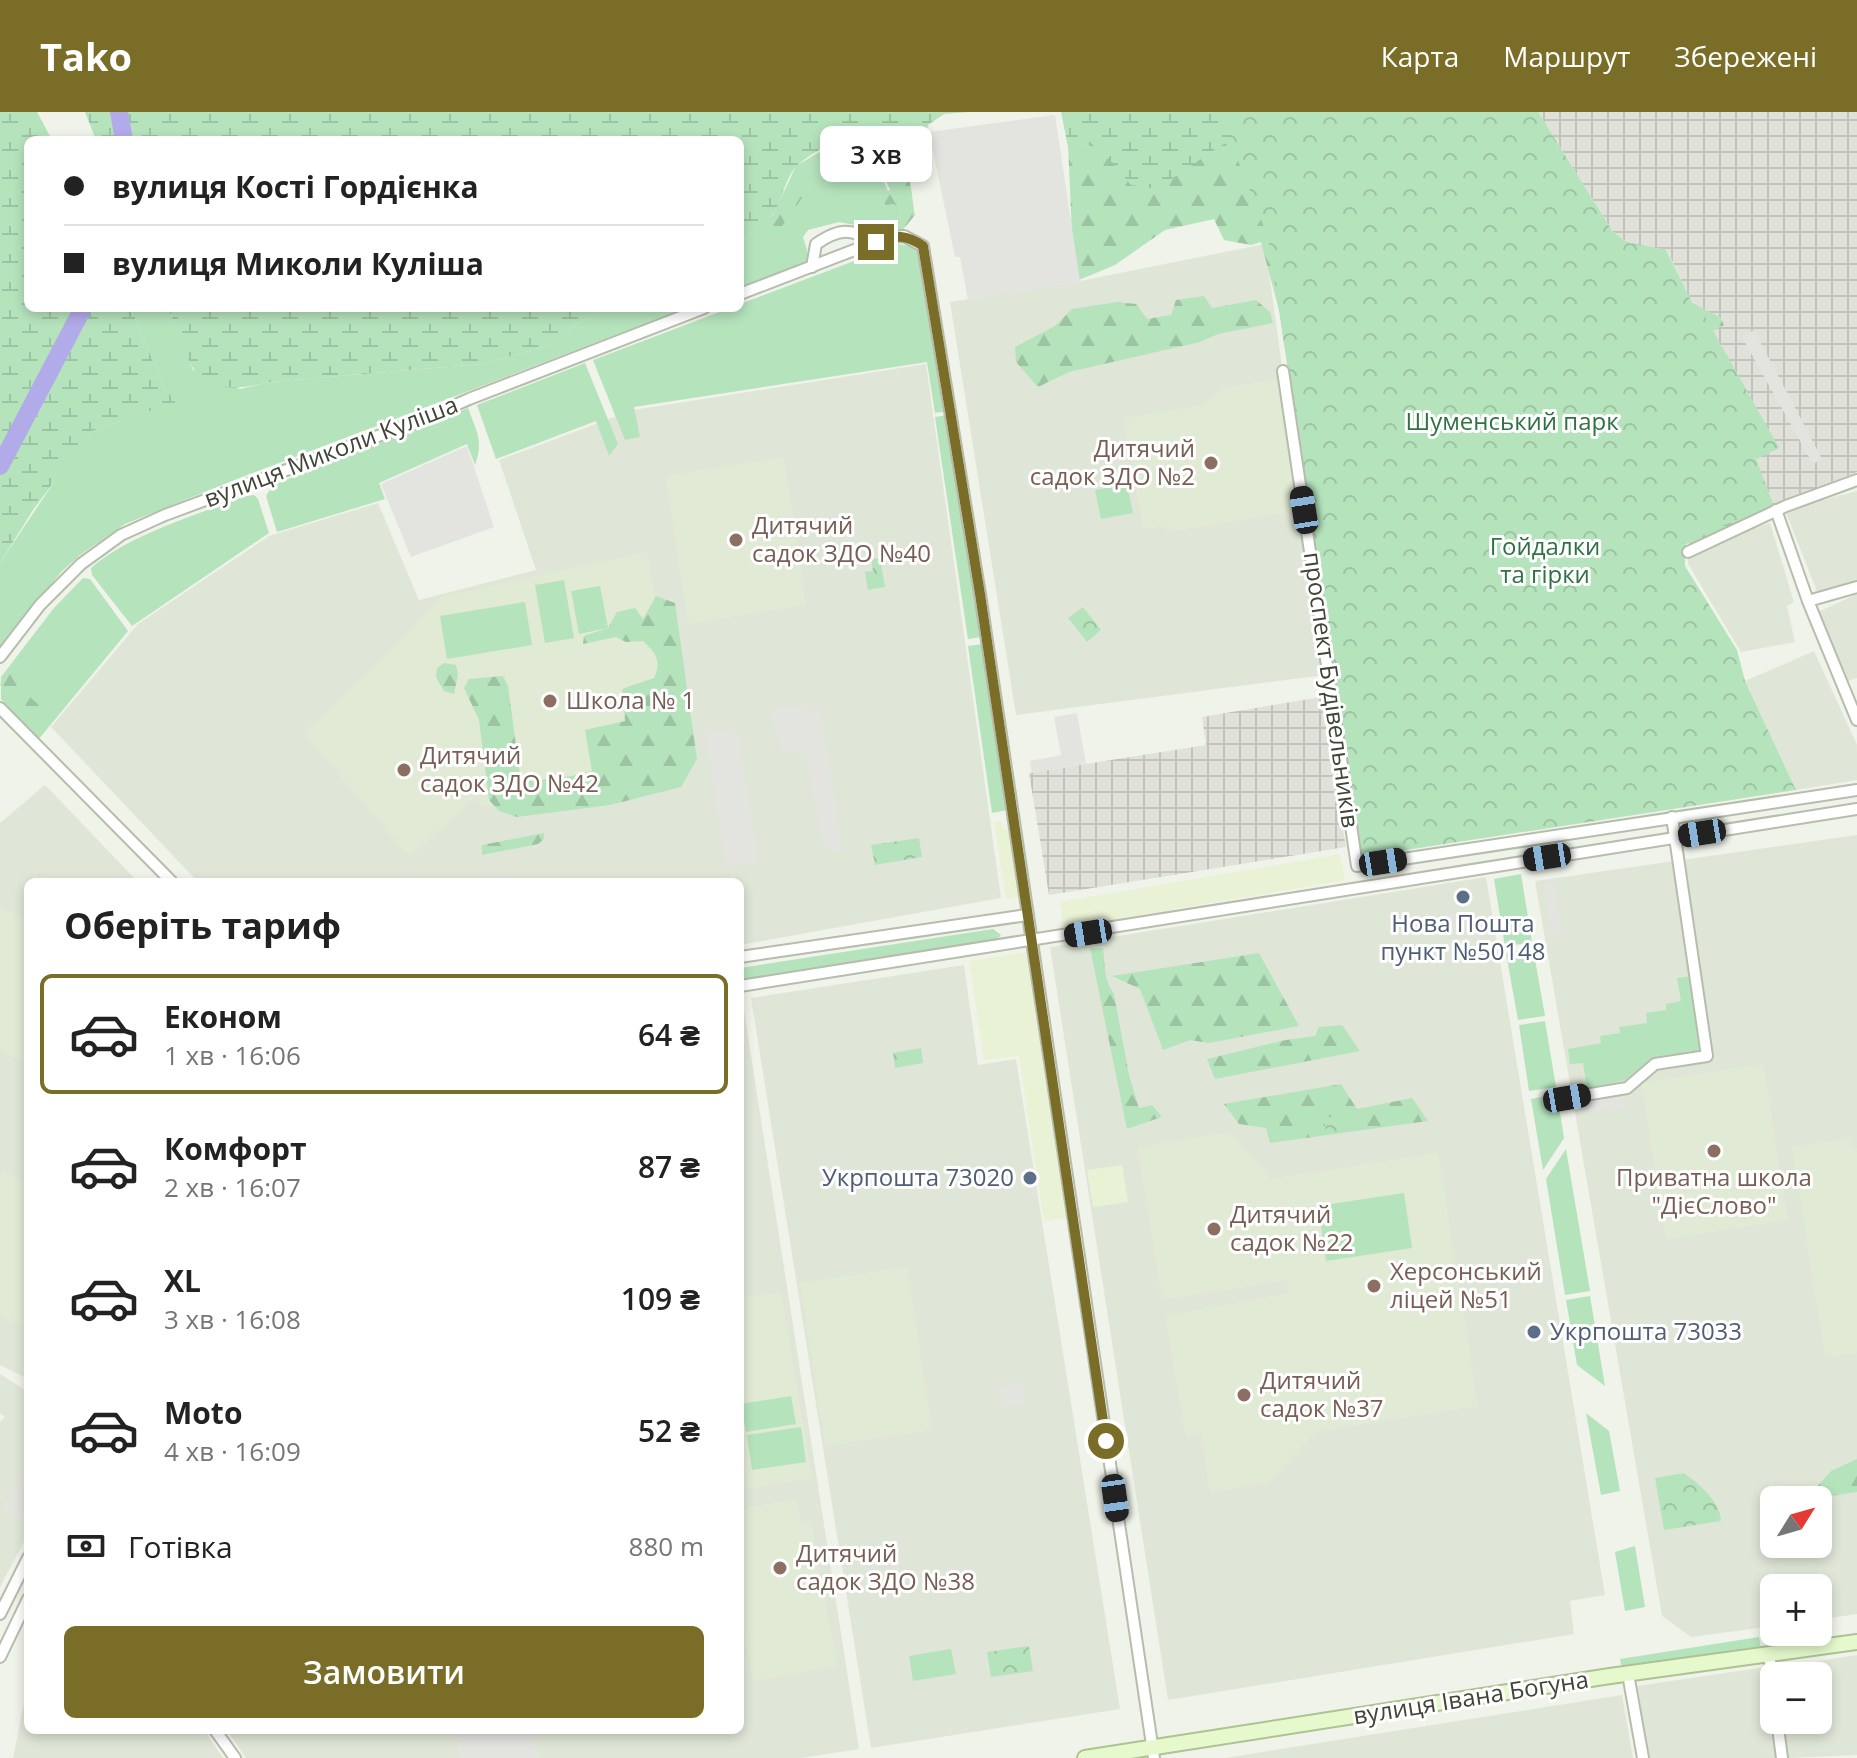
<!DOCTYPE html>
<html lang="uk">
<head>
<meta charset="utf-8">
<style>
  body { margin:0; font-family:"Open Sans",sans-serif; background:#f6f6f6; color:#222; height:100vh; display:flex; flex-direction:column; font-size:30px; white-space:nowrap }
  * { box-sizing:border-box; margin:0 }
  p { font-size:26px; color:#767676 }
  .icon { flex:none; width:44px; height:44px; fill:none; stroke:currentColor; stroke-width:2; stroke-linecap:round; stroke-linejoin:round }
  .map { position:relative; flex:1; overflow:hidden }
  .panel { position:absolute; left:24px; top:766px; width:720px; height:856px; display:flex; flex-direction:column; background:#fff; border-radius:12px; box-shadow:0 4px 12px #0003 }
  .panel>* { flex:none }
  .top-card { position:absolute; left:24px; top:24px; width:720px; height:176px; border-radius:12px; box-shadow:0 4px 12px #0003; display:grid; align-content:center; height:176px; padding:0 40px; background:#fff }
  .needle { width:52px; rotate:53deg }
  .tools { position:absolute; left:1760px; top:1374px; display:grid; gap:16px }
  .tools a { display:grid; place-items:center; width:72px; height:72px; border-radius:12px; background:#fff; box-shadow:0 4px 12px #0003; font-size:40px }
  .end { position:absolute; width:36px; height:36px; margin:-18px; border:10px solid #7a6d27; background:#fff; box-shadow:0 0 0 4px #fff }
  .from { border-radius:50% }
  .bubble { position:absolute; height:56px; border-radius:12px; background:#fff; box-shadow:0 4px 12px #0003; font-size:26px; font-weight:600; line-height:56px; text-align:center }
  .car { position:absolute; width:24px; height:48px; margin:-24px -12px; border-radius:10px; box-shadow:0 0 6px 2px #0007; background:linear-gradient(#222 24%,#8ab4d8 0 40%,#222 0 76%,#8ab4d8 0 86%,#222 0) }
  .top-card b { display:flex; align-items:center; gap:28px; height:76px; font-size:30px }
  .top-card b+b { border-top:2px solid #e0e0e0 }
  .top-card i { width:20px; height:20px; background:#222 }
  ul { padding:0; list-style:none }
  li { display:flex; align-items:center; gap:24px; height:120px; margin:0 16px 12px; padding:0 24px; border:4px solid transparent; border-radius:12px }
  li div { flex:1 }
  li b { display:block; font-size:30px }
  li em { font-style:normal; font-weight:600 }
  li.on { border-color:#7a6d27 }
  li>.icon { width:72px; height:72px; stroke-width:1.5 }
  h2 { padding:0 40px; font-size:36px; line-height:96px }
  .pay { display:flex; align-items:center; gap:20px; height:88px; padding:0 40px; font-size:30px }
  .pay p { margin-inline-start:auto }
  .button { display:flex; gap:16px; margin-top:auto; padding:16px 40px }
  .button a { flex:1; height:92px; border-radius:12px; background:#7a6d27; color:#fff; font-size:32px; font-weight:600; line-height:92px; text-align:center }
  header { display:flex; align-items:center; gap:48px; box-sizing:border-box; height:112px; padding:0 40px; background:#7a6d27; color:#fff }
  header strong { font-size:38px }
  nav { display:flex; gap:44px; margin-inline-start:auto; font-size:28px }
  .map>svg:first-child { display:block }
  .residential { fill:#e0e6d7; fill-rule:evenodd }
  .commercial { fill:#eaf2d6 }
  .industrial { fill:url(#industrial-grid) }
  .education { fill:#e1ead4 }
  .grass { fill:#b5e3bc }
  .forest { fill:url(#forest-firs) }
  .wetland { fill:url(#wetland-marsh) }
  .park { fill:url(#park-crowns) }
  .parking { fill:#e3e4e0 }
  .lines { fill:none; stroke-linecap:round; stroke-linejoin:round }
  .river { stroke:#b2abe9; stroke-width:18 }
  .street-casing { stroke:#b7bdac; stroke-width:14 }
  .secondary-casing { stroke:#aec294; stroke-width:18 }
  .street { stroke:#fff; stroke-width:10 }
  .secondary { stroke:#e5f9cc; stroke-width:14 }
  .route { stroke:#7a6d27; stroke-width:10 }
  .education-dot { fill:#8d6e63; stroke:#fff; stroke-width:3 }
  .service-dot { fill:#5c6f8a; stroke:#fff; stroke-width:3 }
  .labels { text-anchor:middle; stroke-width:6; stroke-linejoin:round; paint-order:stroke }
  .park-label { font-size:24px; fill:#317245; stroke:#fff }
  .education-label { font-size:24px; fill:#785e54; stroke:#fff; text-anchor:start }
  .street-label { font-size:24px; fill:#414538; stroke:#fff }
  .service-label { font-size:24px; fill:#4e5e75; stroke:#fff }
</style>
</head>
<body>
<header>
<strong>Tako</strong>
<nav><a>Карта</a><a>Маршрут</a><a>Збережені</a></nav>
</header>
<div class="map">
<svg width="1857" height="1646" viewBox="0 0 1857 1646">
  <defs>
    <pattern id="industrial-grid" width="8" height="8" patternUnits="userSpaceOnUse" patternTransform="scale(2)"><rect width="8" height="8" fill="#e0e2da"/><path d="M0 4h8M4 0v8" fill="none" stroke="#c1c3bc"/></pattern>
    <pattern id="forest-firs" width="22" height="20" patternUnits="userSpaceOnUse" patternTransform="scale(2)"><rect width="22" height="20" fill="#b5e3bc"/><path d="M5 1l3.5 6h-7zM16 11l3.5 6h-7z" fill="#9dc4a2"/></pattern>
    <pattern id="wetland-marsh" width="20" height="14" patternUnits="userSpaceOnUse" patternTransform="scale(2)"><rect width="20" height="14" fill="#b5e3bc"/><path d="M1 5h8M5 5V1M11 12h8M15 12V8" fill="none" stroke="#9dc4a2"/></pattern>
    <pattern id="park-crowns" width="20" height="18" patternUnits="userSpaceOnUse" patternTransform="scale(2)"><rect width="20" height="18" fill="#b5e3bc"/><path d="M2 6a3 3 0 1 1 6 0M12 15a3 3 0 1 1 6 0" fill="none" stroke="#9dc4a2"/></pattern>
  </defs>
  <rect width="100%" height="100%" fill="#eff3e9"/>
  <g class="residential">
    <polygon points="1265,132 1325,563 1016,603 950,190 1080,169"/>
    <polygon points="926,252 1001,786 740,833 740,770 198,770 51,615 138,512 269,424 378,391 419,488 536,458 499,348 633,298"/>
    <polygon points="1857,379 1857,470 1818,482 1785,398"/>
    <polygon points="1770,411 1794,490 1787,494 1795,530 1741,540 1688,452 1688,446 1722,427"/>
    <polygon points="1857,482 1857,566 1844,570 1816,501"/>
    <polygon points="1814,539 1857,633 1857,668 1796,678 1745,569"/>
    <polygon points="45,673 138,770 28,770 28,1267 0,1253 0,711"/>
    <path d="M1857 723V1502L1818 1508V1476H1774V1514L1691 1525 1662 1504 1535 769ZM1774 1388H1818V1432H1774Z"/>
    <polygon points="1486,765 1605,1483 1570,1489 1574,1522 1168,1588 1050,835"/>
    <polygon points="964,853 978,953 1016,947 1120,1597 871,1636 751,886"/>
    <polygon points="743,892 859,1637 801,1646 537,1646 531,1618 740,1618 740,893"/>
    <polygon points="0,1262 28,1280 28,1354 4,1396 28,1410 28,1422 0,1475 0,1310 5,1305 0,1301"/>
    <polygon points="1857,1543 1857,1643 1788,1646 1783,1608 1818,1608 1818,1564 1776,1564 1775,1556"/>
    <polygon points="1766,1555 1779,1646 1650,1646 1637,1574"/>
    <polygon points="28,1570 28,1618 204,1618 223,1646 13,1646"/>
    <polygon points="1622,1583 1633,1646 1225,1646"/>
    <polygon points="227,1618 456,1618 461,1646 246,1646"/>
  </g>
  <g class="commercial">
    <polygon points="1001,709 1003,717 1009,716 1020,785 1006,787 994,710"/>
    <polygon points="1340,742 1345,768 1064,816 1060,790"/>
    <polygon points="1026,840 1066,1106 1044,1110 1019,944 984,948 969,849"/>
    <polygon points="1122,1053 1128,1090 1093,1095 1087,1058"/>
  </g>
  <g class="industrial">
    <polygon points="1538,0 1857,0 1857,360 1774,395 1692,191 1667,138 1628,131 1613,120"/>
    <polygon points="1321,585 1346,735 1049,783 1029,661 1206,633 1202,605"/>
  </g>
  <g class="education">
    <polygon points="1276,267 1297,399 1168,420 1163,414 1143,417 1124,306 1204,293 1224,276"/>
    <polygon points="784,345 806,493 688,512 666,364"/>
    <polygon points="647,440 684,668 480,695 477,682 410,745 303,621 386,543 441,485"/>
    <polygon points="0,793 28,811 28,954 0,936"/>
    <polygon points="1763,952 1788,1108 1666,1127 1641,971"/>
    <polygon points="1230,1020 1271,1067 1438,1041 1478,1294 1316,1320 1266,1371 1210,1381 1201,1323 1186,1325 1165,1204 1289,1181 1287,1168 1162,1188 1137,1035"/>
    <polygon points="1851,1026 1853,1037 1857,1037 1857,1241 1825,1245 1792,1035"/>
    <polygon points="3,1058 28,1073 28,1219 0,1203 0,1064"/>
    <polygon points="907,1155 932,1318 825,1334 800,1171"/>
    <polygon points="781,1180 812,1366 740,1378 740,1187"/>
    <polygon points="796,1387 801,1411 811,1410 837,1554 753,1569 740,1501 740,1397"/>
  </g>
  <g class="grass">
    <path d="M857 26 872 27 868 34C882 54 884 83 902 99L892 120 839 110 808 118 803 125 807 138V151L740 176V131L773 103 796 54 826 36Z"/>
    <polygon points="899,132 918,136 922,146 948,299 935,301 927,250 634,295 640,325 625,328 593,248 730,196 740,196 740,192"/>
    <polygon points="131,196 168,196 193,258 240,277 269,270 482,252 554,232 575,212 612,196 687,196 242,365 125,412 80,443 62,459 0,535 0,451 66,352 92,319 175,290 164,276"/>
    <polygon points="585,251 618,332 609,344 596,309 496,347 477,293"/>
    <path d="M468 296C476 318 484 329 475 353L467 332 379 371 385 387 277 420 266 384 273 373Z"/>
    <polygon points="948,303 981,525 968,527 935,305"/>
    <polygon points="1127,372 1133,401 1101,407 1095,378"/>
    <path d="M254 383 258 387 269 421 132 514 92 463 91 456C130 422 197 403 245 384Z"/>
    <polygon points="83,466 90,467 128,519 38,628 1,587 1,565 54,496"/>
    <polygon points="564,468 574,526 545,531 535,473"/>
    <polygon points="600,474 608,516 579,522 571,479"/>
    <polygon points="525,490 532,533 447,547 440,504"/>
    <polygon points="983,532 1007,698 992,701 968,534"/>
    <polygon points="1521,762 1532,830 1505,835 1494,767"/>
    <polygon points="993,817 1001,823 996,829 740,868 740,856"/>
    <polygon points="1533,836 1545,904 1518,908 1506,841"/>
    <polygon points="1691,864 1702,940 1650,948 1625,968 1587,977 1583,951 1570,952 1568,937 1601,931 1600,924 1620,921 1619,915 1647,911 1646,901 1666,898 1666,892 1681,889 1677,866"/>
    <polygon points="1545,909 1556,975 1529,979 1519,913"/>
    <polygon points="1557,982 1564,1026 1543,1058 1531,987"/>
    <polygon points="1566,1037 1590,1179 1565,1183 1546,1067"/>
    <polygon points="1404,1081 1412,1136 1326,1149 1318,1094"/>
    <polygon points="1590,1184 1605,1274 1577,1253 1566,1188"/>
    <polygon points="791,1284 796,1312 746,1320 741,1292"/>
    <polygon points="1586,1301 1609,1319 1620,1379 1601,1383"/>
    <polygon points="801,1315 806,1350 752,1358 747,1323"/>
    <polygon points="1635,1434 1645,1495 1625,1499 1615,1440"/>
    <polygon points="1759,1525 1761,1536 1622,1558 1620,1547"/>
    <polygon points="951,1537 956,1562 913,1569 909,1544"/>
  </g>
  <g class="forest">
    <polygon points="1538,0 1613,121 1626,130 1666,138 1692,191 1720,205 1724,213 1713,219 1779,336 1756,347 1774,395 1690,435 1669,386 1284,233 1280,202 1261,130 1251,133 1224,128 1214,107 1165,118 1115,153 1074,170 1068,32 1156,6"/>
    <path d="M872 27C911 31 910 73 915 103L901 120H892L888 112 892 105 901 102 902 99 894 92 886 93 880 87 883 82 890 78 876 46 868 34Z"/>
    <polygon points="791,81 796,81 802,86 778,120 770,114 778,106"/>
    <polygon points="1204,184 1212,196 1256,188 1270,200 1273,211 1218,222 1200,230 1069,260 1038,275 1016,250 1015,235 1055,214 1072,197 1117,190 1136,192 1147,207 1171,203 1176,188"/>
    <path d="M656 484 675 491 697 647 681 675 610 693 517 705 499 699 489 688 479 608 464 576 469 567 503 564 508 574 521 670 572 664 592 659 585 618 625 609 622 577 654 566C662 549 656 541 643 529L626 530 616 525 583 532 584 524 608 516 617 500 635 496 643 507Z"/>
    <polygon points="16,548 33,571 29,584 40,594 26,610 8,590 0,572"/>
    <polygon points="444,551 456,553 458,563 454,582 444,579 436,565 437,556"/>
    <polygon points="544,721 544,727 538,732 482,743 482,733"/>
    <path d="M1090 836H1103C1105 853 1104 869 1114 882L1129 963 1139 996 1152 993 1162 1005 1127 1017Z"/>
    <polygon points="1259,841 1299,914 1209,931 1190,928 1163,938 1140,877 1112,864"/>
    <polygon points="1342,913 1360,939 1215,967 1207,947 1286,928 1315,924 1319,915"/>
    <polygon points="1341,972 1357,997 1412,986 1428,1009 1270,1031 1266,1016 1239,1012 1224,992"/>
    <polygon points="1857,1347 1857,1380 1805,1388 1831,1359"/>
  </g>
  <g class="wetland">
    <polygon points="0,0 37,0 52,28 28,28 28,196 131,196 164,276 176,290 92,319 33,398 0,451"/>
    <path d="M85 0H969L944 2 928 13 920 54 908 56C887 11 829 25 798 53 785 64 783 88 773 102 765 113 750 122 740 131V28H96Z"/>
    <polygon points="1061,0 1281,0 1217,36 1157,77 1131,73 1113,51 1092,32 1070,45"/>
    <path d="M168 196H612L575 212 554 232 482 252 269 270C192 289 193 258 168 196Z"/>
  </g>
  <g class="park">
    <polygon points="1219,0 1538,0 1613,120 1628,131 1666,138 1692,191 1704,203 1779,336 1756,347 1774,395 1694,424 1685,434 1685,454 1737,538 1745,569 1796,678 1361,745 1268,125"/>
    <polygon points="880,446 885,475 868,478 865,460 873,459 871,447"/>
    <polygon points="1083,495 1101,518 1087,530 1068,506"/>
    <polygon points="919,726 922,745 875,753 871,733"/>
    <polygon points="921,936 923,951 895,956 893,941"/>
    <polygon points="1350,1002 1352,1017 1326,1021 1324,1006"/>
    <path d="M1684 1361C1699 1372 1720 1389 1721 1409L1664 1418 1655 1366Z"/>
    <polygon points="1029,1534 1033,1559 991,1565 987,1540"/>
  </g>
  <g class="parking">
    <polygon points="1055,3 1080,169 968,188 960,145 955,145 929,20"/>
    <polygon points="1754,218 1822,347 1813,352 1742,225"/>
    <polygon points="467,334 494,415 411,445 381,372"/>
    <polygon points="802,593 806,600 820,599 842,737 828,739 822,725 807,644 803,644 802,639 783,642 780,623 776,623 772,598"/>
    <polygon points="1077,601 1086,652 1032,661 1030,649 1061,643 1054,605"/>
    <polygon points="737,618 758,750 727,755 706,622"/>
    <polygon points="1553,771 1562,820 1552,822 1544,773"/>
    <polygon points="1466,800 1469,817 1443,821 1440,804"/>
    <polygon points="1621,979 1624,995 1583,1002 1580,986"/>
    <polygon points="1022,1271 1025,1290 1002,1294 999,1275"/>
    <polygon points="28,1354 28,1410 4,1396"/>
    <polygon points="456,1618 531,1618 537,1646 461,1646"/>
  </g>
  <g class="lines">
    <g class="river">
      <polyline points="119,0 124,28"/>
      <polyline points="0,354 83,196"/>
    </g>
    <g class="street-casing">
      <g id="street">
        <path d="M812 155 816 132C841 115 850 117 876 130"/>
        <polyline points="740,182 888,125 904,124 923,134 980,482 1154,1646"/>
        <polyline points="1283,259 1357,754 1857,678"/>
        <polyline points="1776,398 1808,489 1857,608"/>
        <polyline points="1688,440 1786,394 1857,368"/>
        <polyline points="1808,489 1857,475"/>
        <polyline points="0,545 40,493 81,452 121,423 165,403 424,307 469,287 704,196"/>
        <polyline points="0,596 172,770"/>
        <polyline points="740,845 1027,803"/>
        <polyline points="740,874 1857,697"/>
        <polyline points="1567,986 1627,976 1655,952 1707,944 1672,705"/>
        <polyline points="0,1502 28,1446"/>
        <polyline points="1769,1542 1774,1582"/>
        <polyline points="0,1545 28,1487"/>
        <polyline points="1628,1562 1643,1646"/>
        <polyline points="1777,1608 1782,1646"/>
        <polyline points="215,1618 235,1646"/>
      </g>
    </g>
    <g class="secondary-casing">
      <polyline id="secondary" points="1085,1646 1610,1564 1857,1530"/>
    </g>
    <use href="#street" class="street"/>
    <use href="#secondary" class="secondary"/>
  </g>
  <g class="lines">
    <path class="route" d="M876 130C895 122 907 123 923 134L980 482 1106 1329"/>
  </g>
  <g class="education-dot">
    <circle cx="1211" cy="351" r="8"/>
    <circle cx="736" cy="428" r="8"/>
    <circle cx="550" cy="589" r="8"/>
    <circle cx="404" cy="658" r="8"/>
    <circle cx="1714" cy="1039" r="8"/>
    <circle cx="1214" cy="1117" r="8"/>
    <circle cx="1374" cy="1174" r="8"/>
    <circle cx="1244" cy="1283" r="8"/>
    <circle cx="780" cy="1456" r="8"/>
  </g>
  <g class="service-dot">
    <circle cx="1463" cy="785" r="8"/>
    <circle cx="1030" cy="1066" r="8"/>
    <circle cx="1534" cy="1220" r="8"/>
  </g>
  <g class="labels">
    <g class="park-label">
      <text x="1512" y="318">Шуменський парк</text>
      <text x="1545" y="443">Гойдалки<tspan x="1545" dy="28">та гірки</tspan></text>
    </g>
    <g class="education-label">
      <text x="1195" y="345" text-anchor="end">Дитячий<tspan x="1195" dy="28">садок ЗДО №2</tspan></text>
      <text x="752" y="422">Дитячий<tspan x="752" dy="28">садок ЗДО №40</tspan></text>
      <text x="566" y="597">Школа № 1</text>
      <text x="420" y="652">Дитячий<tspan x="420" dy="28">садок ЗДО №42</tspan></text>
      <text x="1714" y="1074" text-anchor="middle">Приватна школа<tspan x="1714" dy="28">"ДієСлово"</tspan></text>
      <text x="1230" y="1111">Дитячий<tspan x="1230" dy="28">садок №22</tspan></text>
      <text x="1390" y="1168">Херсонський<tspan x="1390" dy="28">ліцей №51</tspan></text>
      <text x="1260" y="1277">Дитячий<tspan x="1260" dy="28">садок №37</tspan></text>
      <text x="796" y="1450">Дитячий<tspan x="796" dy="28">садок ЗДО №38</tspan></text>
    </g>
    <g class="street-label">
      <text transform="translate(331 340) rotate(-21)" y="8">вулиця Миколи Куліша</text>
      <text transform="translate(1331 578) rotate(82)" y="8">проспект Будівельників</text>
      <text transform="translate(1471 1586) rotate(-9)" y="8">вулиця Івана Богуна</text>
    </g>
    <g class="service-label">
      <text x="1463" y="820">Нова Пошта<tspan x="1463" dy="28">пункт №50148</tspan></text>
      <text x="1014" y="1074" text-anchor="end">Укрпошта 73020</text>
      <text x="1550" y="1228" text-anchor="start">Укрпошта 73033</text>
    </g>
  </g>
</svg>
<div class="tools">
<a><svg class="needle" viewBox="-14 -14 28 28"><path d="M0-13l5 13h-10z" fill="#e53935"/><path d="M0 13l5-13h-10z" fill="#767676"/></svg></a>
<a>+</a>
<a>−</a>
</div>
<i class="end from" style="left:1106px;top:1329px"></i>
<i class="end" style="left:876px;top:130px"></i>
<div class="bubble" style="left:820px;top:14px;width:112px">3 хв</div>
<i class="car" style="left:1304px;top:398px;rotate:351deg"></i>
<i class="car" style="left:1702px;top:721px;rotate:261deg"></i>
<i class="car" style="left:1547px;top:745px;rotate:261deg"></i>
<i class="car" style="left:1383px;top:750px;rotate:81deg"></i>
<i class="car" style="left:1088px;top:821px;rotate:261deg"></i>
<i class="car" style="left:1567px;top:986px;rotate:80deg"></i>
<i class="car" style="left:1115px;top:1386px;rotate:172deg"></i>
<div class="top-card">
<b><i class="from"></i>вулиця Кості Гордієнка</b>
<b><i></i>вулиця Миколи Куліша</b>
</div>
<section class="panel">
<h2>Оберіть тариф</h2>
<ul>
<li class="on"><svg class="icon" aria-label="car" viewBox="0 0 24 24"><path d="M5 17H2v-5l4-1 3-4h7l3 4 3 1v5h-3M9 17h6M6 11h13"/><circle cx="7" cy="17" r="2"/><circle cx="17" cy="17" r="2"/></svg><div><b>Економ</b><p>1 хв · 16:06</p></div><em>64 ₴</em></li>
<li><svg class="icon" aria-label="car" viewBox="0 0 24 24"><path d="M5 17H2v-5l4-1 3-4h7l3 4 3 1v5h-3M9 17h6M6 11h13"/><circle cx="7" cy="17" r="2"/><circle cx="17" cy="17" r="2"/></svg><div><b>Комфорт</b><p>2 хв · 16:07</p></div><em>87 ₴</em></li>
<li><svg class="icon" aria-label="car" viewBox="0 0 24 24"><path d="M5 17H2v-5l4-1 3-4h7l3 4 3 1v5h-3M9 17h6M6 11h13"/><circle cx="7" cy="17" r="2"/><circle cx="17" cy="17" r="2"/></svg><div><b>XL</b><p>3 хв · 16:08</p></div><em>109 ₴</em></li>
<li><svg class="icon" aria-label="car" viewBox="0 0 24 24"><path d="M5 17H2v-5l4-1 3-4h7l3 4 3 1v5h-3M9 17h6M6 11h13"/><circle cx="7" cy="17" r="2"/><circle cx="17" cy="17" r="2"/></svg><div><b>Moto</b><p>4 хв · 16:09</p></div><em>52 ₴</em></li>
</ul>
<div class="pay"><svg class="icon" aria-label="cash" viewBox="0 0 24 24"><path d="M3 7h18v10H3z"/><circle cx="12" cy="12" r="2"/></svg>Готівка<p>880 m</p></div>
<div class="button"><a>Замовити</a></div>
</section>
</div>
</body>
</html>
